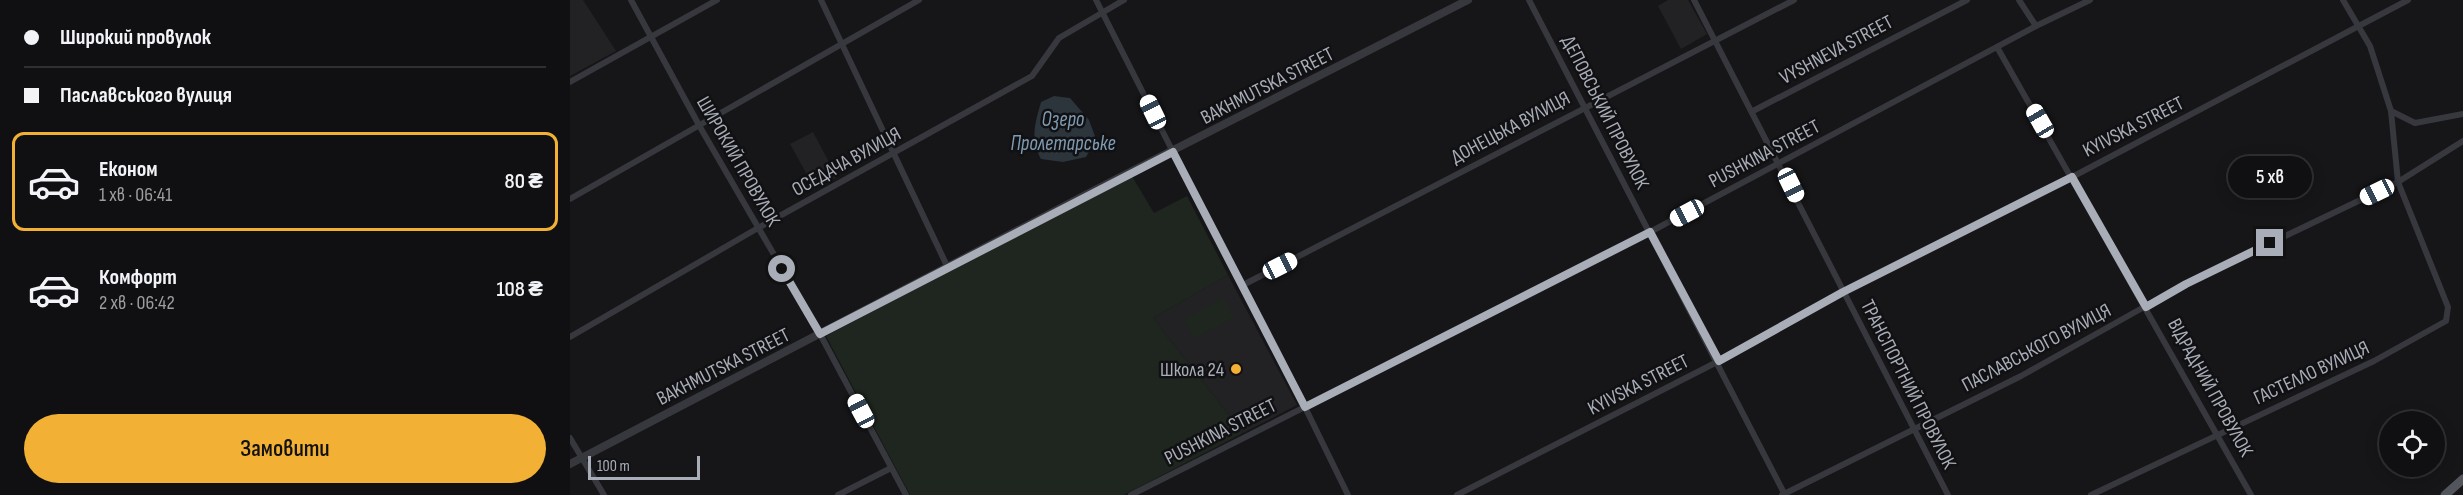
<!DOCTYPE html>
<html lang="uk">
<head>
<meta charset="utf-8">
<style>
  body { margin:0; font-family:"Sofia Sans Condensed",sans-serif; background:#19191b; color:#f1f3f6; height:100vh; display:flex; flex-direction:column; font-size:22px; white-space:nowrap }
  * { box-sizing:border-box; margin:0 }
  p { font-size:20px; color:#9c9d9f }
  .icon { flex:none; width:33px; height:33px; fill:none; stroke:currentColor; stroke-width:2; stroke-linecap:round; stroke-linejoin:round }
  .map { position:relative; flex:1; overflow:hidden }
  .panel { display:flex; flex-direction:column; background:#101012; width:570px }
  .panel>* { flex:none }
  .top-card { display:grid; align-content:center; height:132px; padding:0 24px; background:#101012 }
  .fabs { position:absolute; left:1809px; top:411px; display:grid; gap:12px }
  .fabs a { display:grid; place-items:center; width:66px; height:66px; border-radius:50%; background:#101012; box-shadow:0 3px 15px #0003,0 0 0 2px #303032; font-size:30px }
  .scale { position:absolute; left:18px; bottom:15px; width:112px; box-sizing:border-box; padding-left:6px; border:3px solid #a8adb8; border-top:0; font-size:16px; line-height:21px; white-space:nowrap; color:#a8adb8; -webkit-text-stroke:4px #111113; paint-order:stroke }
  .end { position:absolute; width:27px; height:27px; margin:-14px; border:8px solid #a8adb8; background:#111; box-shadow:0 0 0 3px #111 }
  .from { border-radius:50% }
  .bubble { position:absolute; height:42px; border-radius:21px; background:#101012; box-shadow:0 3px 15px #0003,0 0 0 2px #303032; font-size:20px; font-weight:600; line-height:42px; text-align:center }
  .car { position:absolute; width:18px; height:36px; margin:-18px -9px; border-radius:8px; box-shadow:0 0 4px 2px #0007; background:linear-gradient(#fff 24%,#345 0 40%,#fff 0 76%,#345 0 86%,#fff 0) }
  .top-card b { display:flex; align-items:center; gap:21px; height:57px; font-size:22px }
  .top-card b+b { border-top:2px solid #303032 }
  .top-card i { width:15px; height:15px; background:#f1f3f6 }
  ul { padding:0; list-style:none }
  li { display:flex; align-items:center; gap:18px; height:99px; margin:0 12px 9px; padding:0 12px; border:3px solid transparent; border-radius:12px }
  li div { flex:1 }
  li b { display:block; font-size:22px }
  li em { font-style:normal; font-weight:600 }
  li.selected { border-color:#f2b134 }
  li>.icon { width:54px; height:54px; stroke-width:1.5 }
  .action { display:flex; gap:12px; margin-top:auto; padding:12px 24px }
  .action a { flex:1; height:69px; border-radius:36px; background:#f2b134; color:#111; font-size:24px; font-weight:600; line-height:69px; text-align:center }
  main { display:flex; flex:1; min-height:0 }
  .map>svg:first-child { display:block }
  .built { fill:#222225 }
  .green { fill:#1e261f }
  .water { fill:#2c353c }
  .lines { fill:none; stroke-linecap:round; stroke-linejoin:round }
  .minor { stroke:#37383d; stroke-width:6 }
  .tertiary { stroke:#37383d; stroke-width:8 }
  .primary { stroke:#53555c; stroke-width:9 }
  .route { stroke:#a8adb8; stroke-width:8 }
  .poi-dot { fill:#f2b134; stroke:#111113; stroke-width:2 }
  .labels { text-anchor:middle; stroke-width:5; stroke-linejoin:round; paint-order:stroke }
  .street-label { font-size:20px; fill:#a8adb8; stroke:#111113 }
  .poi-label { font-size:20px; fill:#a8adb8; stroke:#111113; text-anchor:end }
  .water-label { font-size:21px; font-style:italic; fill:#7f9bb3; stroke:#111113 }
</style>
</head>
<body>
<main>
<section class="panel">
<div class="top-card">
<b><i class="from"></i>Широкий провулок</b>
<b><i></i>Паславського вулиця</b>
</div>
<ul>
<li class="selected"><svg class="icon" aria-label="car" viewBox="0 0 24 24"><path d="M5 17H2v-5l4-1 3-4h7l3 4 3 1v5h-3M9 17h6M6 11h13"/><circle cx="7" cy="17" r="2"/><circle cx="17" cy="17" r="2"/></svg><div><b>Економ</b><p>1 хв · 06:41</p></div><em>80 ₴</em></li>
<li><svg class="icon" aria-label="car" viewBox="0 0 24 24"><path d="M5 17H2v-5l4-1 3-4h7l3 4 3 1v5h-3M9 17h6M6 11h13"/><circle cx="7" cy="17" r="2"/><circle cx="17" cy="17" r="2"/></svg><div><b>Комфорт</b><p>2 хв · 06:42</p></div><em>108 ₴</em></li>
</ul>
<div class="action"><a>Замовити</a></div>
</section>
<div class="map">
<svg width="1893" height="495" viewBox="0 0 1893 495">
  <rect width="100%" height="100%" fill="#161618"/>
  <g class="built">
    <polygon points="0,0 13,0 46,51 0,76"/>
    <polygon points="1098,0 1118,0 1137,34 1111,49 1088,6"/>
    <polygon points="243,132 267,177 245,189 220,144"/>
    <polygon points="658,275 727,405 673,433 583,318"/>
  </g>
  <g class="green">
    <polygon points="560,173 584,213 617,196 658,275 583,318 673,433 554,495 340,495 256,336"/>
    <polygon points="654,298 664,317 624,339 614,319"/>
  </g>
  <path class="water" d="M484 96 500 98 519 120 526 139 516 157 493 162 471 159C460 138 465 124 471 102Z"/>
  <g class="lines">
    <g class="minor">
      <polyline points="61,0 130,127 250,334 336,495"/>
      <polyline points="251,0 378,268"/>
      <polyline points="526,0 603,152 707,350 778,495"/>
      <polyline points="959,0 1215,495"/>
      <polyline points="1124,0 1378,495"/>
      <polyline points="1449,0 1466,26"/>
      <polyline points="1427,47 1681,495"/>
      <polyline points="0,82 147,0"/>
      <polyline points="1183,111 1397,0"/>
      <polyline points="1821,111 1845,123 1893,114"/>
      <polyline points="0,199 349,0"/>
      <polyline points="673,285 1224,0"/>
      <polyline points="0,337 188,228 462,76 489,38 554,0"/>
      <polyline points="0,438 34,495"/>
      <polyline points="268,495 321,468"/>
      <polyline points="561,495 1080,232 1466,26 1520,0"/>
      <polyline points="887,495 1149,361 1273,292 1502,177 1838,0"/>
      <polyline points="1212,495 1451,376 1615,284 1828,182 1893,141"/>
      <polyline points="1521,495 1804,361 1876,321 1878,307 1828,182 1821,111 1800,46 1773,0"/>
    </g>
    <polyline class="tertiary" points="0,464 521,192 898,0"/>
    <polyline class="primary" points="1875,495 1893,479"/>
  </g>
  <g class="lines">
    <polyline class="route" points="212,269 250,334 603,152 735,407 1080,232 1149,361 1273,292 1502,177 1576,307 1616,284 1700,243"/>
  </g>
  <circle class="poi-dot" cx="666" cy="369" r="6"/>
  <g class="labels">
    <g class="street-label">
      <text transform="translate(1266 49) rotate(-28)" y="7">VYSHNEVA STREET</text>
      <text transform="translate(697 85) rotate(-27)" y="7">BAKHMUTSKA STREET</text>
      <text transform="translate(1036 112) rotate(63)" y="7">ДЕПОВСЬКИЙ ПРОВУЛОК</text>
      <text transform="translate(1563 126) rotate(-27)" y="7">KYIVSKA STREET</text>
      <text transform="translate(940 127) rotate(-28)" y="7">ДОНЕЦЬКА ВУЛИЦЯ</text>
      <text transform="translate(1194 153) rotate(-28)" y="7">PUSHKINA STREET</text>
      <text transform="translate(169 161) rotate(60)" y="7">ШИРОКИЙ ПРОВУЛОК</text>
      <text transform="translate(276 161) rotate(-29)" y="7">ОСЕДАЧА ВУЛИЦЯ</text>
      <text transform="translate(1466 347) rotate(-28)" y="7">ПАСЛАВСЬКОГО ВУЛИЦЯ</text>
      <text transform="translate(153 366) rotate(-27)" y="7">BAKHMUTSKA STREET</text>
      <text transform="translate(1741 372) rotate(-25)" y="7">ГАСТЕЛЛО ВУЛИЦЯ</text>
      <text transform="translate(1068 384) rotate(-27)" y="7">KYIVSKA STREET</text>
      <text transform="translate(1339 384) rotate(63)" y="7">ТРАНСПОРТНИЙ ПРОВУЛОК</text>
      <text transform="translate(1641 387) rotate(61)" y="7">ВІДРАДНИЙ ПРОВУЛОК</text>
      <text transform="translate(650 431) rotate(-27)" y="7">PUSHKINA STREET</text>
    </g>
    <g class="poi-label">
      <text x="654" y="376">Школа 24</text>
    </g>
    <g class="water-label">
      <text x="493" y="126">Озеро<tspan x="493" dy="24">Пролетарське</tspan></text>
    </g>
  </g>
</svg>
<div class="fabs">
<a><svg class="icon" aria-label="locate" viewBox="0 0 24 24"><circle cx="12" cy="12" r="6"/><path d="M12 2v4M12 18v4M2 12h4M18 12h4"/></svg></a>
</div>
<div class="scale">100 m</div>
<i class="end from" style="left:212px;top:269px"></i>
<i class="end" style="left:1700px;top:243px"></i>
<div class="bubble" style="left:1658px;top:156px;width:84px">5 хв</div>
<i class="car" style="left:583px;top:112px;rotate:334deg"></i>
<i class="car" style="left:1470px;top:121px;rotate:330deg"></i>
<i class="car" style="left:1221px;top:185px;rotate:154deg"></i>
<i class="car" style="left:1807px;top:192px;rotate:244deg"></i>
<i class="car" style="left:1117px;top:213px;rotate:242deg"></i>
<i class="car" style="left:710px;top:266px;rotate:63deg"></i>
<i class="car" style="left:291px;top:411px;rotate:332deg"></i>
</div>
</main>
</body>
</html>
